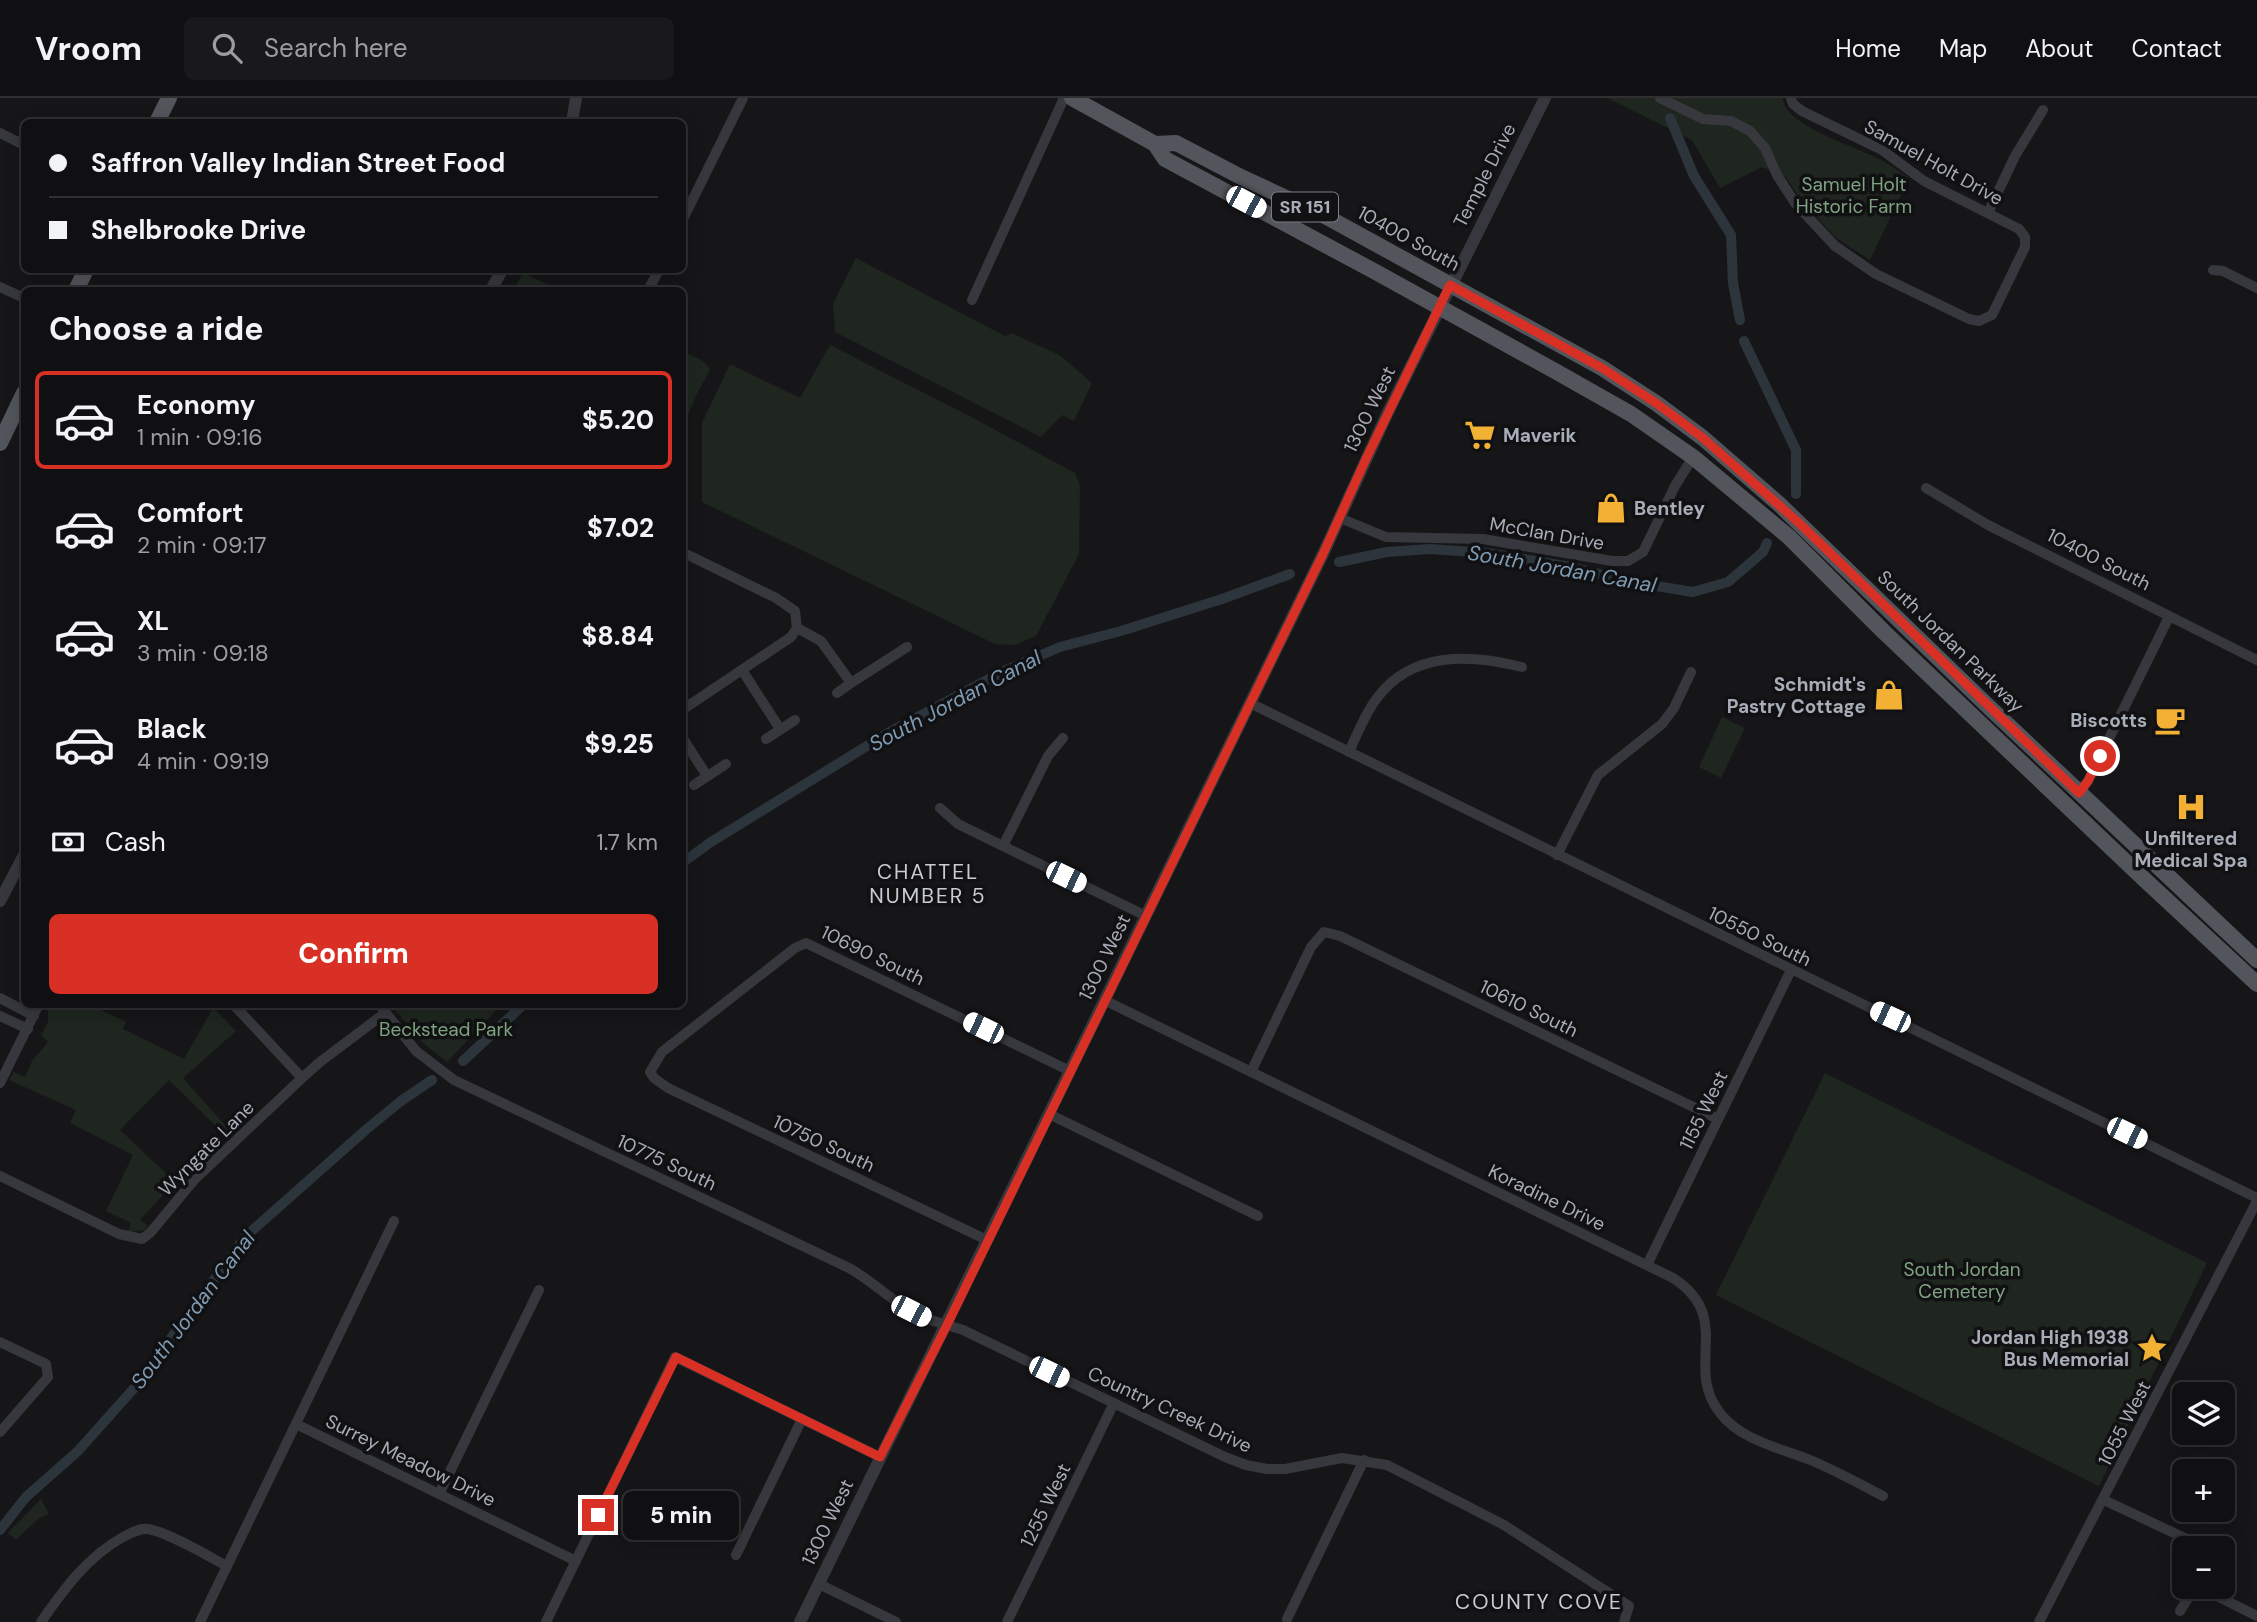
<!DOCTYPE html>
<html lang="en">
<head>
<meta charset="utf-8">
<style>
  body { margin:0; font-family:"DM Sans",sans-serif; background:#19191b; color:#f1f3f6; height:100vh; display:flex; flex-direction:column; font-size:26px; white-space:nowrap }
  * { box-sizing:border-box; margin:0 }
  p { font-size:23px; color:#9c9d9f }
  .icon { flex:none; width:38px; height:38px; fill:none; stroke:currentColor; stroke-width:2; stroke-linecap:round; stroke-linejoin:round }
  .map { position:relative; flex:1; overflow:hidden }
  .drawer { position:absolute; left:21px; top:189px; width:665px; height:721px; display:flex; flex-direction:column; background:#101012; border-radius:10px; box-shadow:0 4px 18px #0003,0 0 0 2px #303032 }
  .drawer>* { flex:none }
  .top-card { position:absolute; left:21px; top:21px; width:665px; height:154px; border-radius:10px; box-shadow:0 4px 18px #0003,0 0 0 2px #303032; display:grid; align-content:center; height:154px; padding:0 28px; background:#101012 }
  .controls { position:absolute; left:2172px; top:1284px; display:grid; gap:14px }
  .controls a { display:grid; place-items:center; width:63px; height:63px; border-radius:10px; background:#101012; box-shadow:0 4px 18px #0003,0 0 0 2px #303032; font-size:35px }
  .end { position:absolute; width:32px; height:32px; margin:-16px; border:9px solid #d93025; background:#fff; box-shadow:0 0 0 4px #fff }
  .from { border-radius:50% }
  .bubble { position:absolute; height:49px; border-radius:10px; background:#101012; box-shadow:0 4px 18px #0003,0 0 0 2px #303032; font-size:23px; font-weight:800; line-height:49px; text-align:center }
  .car { position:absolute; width:21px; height:42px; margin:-21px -10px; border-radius:9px; box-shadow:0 0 5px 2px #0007; background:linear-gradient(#fff 24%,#345 0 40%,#fff 0 76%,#345 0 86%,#fff 0) }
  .top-card b { display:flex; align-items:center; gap:24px; height:66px; font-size:26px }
  .top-card b+b { border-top:2px solid #303032 }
  .top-card i { width:18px; height:18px; background:#f1f3f6 }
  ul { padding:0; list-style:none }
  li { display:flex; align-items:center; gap:21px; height:98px; margin:0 14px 10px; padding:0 14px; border:4px solid transparent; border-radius:10px }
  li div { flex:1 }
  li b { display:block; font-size:26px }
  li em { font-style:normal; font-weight:800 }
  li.on { border-color:#d93025 }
  li>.icon { width:63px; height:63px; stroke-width:1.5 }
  h2 { padding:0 28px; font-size:32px; line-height:84px }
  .pay { display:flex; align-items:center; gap:18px; height:77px; padding:0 28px; font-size:26px }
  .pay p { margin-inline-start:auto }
  .button { display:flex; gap:14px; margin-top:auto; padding:14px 28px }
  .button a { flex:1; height:80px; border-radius:10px; background:#d93025; color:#fff; font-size:28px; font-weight:800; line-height:80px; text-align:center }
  header { display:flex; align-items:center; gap:42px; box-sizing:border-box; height:98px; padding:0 35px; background:#101012; border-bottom:2px solid #303032 }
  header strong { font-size:33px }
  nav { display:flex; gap:38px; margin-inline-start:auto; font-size:24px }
  .search { width:490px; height:63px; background:#19191b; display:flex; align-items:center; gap:18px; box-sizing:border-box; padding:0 24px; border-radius:10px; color:#9c9d9f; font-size:26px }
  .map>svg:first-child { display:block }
  .green { fill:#1e261f }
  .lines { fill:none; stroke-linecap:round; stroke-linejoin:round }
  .canal { stroke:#2c353c; stroke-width:10 }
  .minor { stroke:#37383d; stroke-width:10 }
  .tertiary { stroke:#37383d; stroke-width:12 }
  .primary { stroke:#53555c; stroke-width:16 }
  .route { stroke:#d93025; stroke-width:9 }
  .labels { text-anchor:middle; stroke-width:7; stroke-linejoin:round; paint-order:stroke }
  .shield { fill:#111113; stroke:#7b7e86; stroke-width:2 }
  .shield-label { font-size:18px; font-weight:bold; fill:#a8adb8 }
  .street-label { font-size:19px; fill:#a8adb8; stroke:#111113 }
  .park-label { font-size:19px; fill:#7fa381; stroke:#111113 }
  .poi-label { font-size:19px; font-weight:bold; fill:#a8adb8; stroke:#111113; text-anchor:end }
  .water-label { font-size:21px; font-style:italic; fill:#7f9bb3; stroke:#111113 }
  .neighbourhood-label { font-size:21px; letter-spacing:2px; fill:#c9ccd4; stroke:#111113 }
</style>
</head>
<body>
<header>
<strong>Vroom</strong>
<div class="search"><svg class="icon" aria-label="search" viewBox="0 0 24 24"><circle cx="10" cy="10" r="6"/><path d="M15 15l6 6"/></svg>Search here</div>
<nav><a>Home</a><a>Map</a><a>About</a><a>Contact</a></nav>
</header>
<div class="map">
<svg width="2257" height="1524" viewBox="0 0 2257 1524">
  <rect width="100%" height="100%" fill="#161618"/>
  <g class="green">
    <path d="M1607 0H1783C1782 26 1856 49 1877 60 1888 65 1899 73 1909 80L1870 162 1835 139 1800 101 1786 79 1762 69 1720 90 1692 42Z"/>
    <polygon points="856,160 1005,238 1012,235 1061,258 1092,285 1074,323 1062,317 1041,339 835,234 833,206"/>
    <polygon points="523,174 523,175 560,192 514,192"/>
    <polygon points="830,247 977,322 1075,375 1080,387 1079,456 1036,538 1015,547 995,546 702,404 702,325 730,266 800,300"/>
    <path d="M683 253 703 263 710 271C701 290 680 322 685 343L683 349Z"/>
    <polygon points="1722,619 1745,630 1721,680 1699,669"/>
    <polygon points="48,907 90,907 126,924 123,931 184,961 213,910 236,933 183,980 232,1035 228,1040 169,982 120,1032 175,1084 140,1122 148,1128 145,1132 128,1134 131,1125 106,1113 133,1057 70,1025 76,1012 9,982 14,974 25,979 32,963 48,944 41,937 48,924"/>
    <polygon points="391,907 501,907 447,964 423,945"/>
    <polygon points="1825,975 2207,1165 2099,1388 1716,1197"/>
    <polygon points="41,1401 49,1416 38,1421 16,1442 8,1435"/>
  </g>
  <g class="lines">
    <g class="canal">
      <polyline points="1670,20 1694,78 1731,137 1733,185 1740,222"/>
      <polyline points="1744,243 1796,352 1796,396"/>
      <polyline points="1339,464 1387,454 1430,451 1487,455 1571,469 1632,484 1693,494 1728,484 1763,454 1767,445"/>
      <polyline points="682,765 711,744 888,635 1006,572 1060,549 1121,533 1222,501 1290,476"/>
      <polyline points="463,963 524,906"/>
      <polyline points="0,1432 26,1399 78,1353 136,1288 246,1138 368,1030 401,1003 432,982"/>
    </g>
    <g class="minor">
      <polyline points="1660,0 1703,21 1731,23 1750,33 1765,50 1777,77 1795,105 1835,148 1876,176 1969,221 1979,223 1992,217 2025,149 2025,139 2019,131 1924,83 1882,52 1802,13 1793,6 1791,0"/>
      <polyline points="0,35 24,47"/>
      <polyline points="1988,115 2015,58 2043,12"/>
      <polyline points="682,123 743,0"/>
      <polyline points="2213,172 2223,173 2257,190"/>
      <polyline points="0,189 24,200"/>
      <polyline points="648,192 659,172"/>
      <polyline points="972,202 1064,0"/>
      <polyline points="1926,390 1988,427 2257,562"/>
      <polyline points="1340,420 1386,439 1483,441 1612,463 1628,463 1643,454 1675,388 1693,359"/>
      <polyline points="682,454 776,500 795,513 797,530"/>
      <polyline points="797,530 821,543 851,585 907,549"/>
      <polyline points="742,572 780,631"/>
      <polyline points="837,595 851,585"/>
      <polyline points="1250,605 2257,1100"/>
      <polyline points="682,612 791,539 797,530"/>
      <polyline points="682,639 707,678"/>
      <polyline points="766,641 795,622"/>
      <path d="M1349 654C1357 636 1365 616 1377 600 1412 553 1470 556 1522 569"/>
      <polyline points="694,687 726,666"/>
      <polyline points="2079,694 2088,683 2169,519"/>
      <polyline points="940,710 958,726 1146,818"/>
      <polyline points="1003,748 1048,658 1063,640"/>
      <polyline points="1557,757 1598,677 1662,626 1674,610 1691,574"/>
      <polyline points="0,900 34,918"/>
      <path d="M1104 902 1673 1180C1735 1220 1683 1268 1720 1315 1741 1343 1784 1351 1815 1364 1838 1374 1860 1386 1883 1398"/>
      <polyline points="233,906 302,980"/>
      <path d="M379 906 416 953 454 982 849 1170C871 1182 888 1200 910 1212 926 1222 944 1226 963 1232L1225 1359 1246 1367 1267 1371H1285L1342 1360 1387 1367 1504 1427 1629 1508 1624 1524"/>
      <polyline points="0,918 28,931"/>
      <polyline points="1251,974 1311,849 1324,834 1340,838 1718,1021"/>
      <polyline points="0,985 39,906"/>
      <polyline points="1049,1016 1258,1118"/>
      <polyline points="0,1078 119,1136 142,1141 150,1135 195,1081 302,980 320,964 385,915"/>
      <polyline points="987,1142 668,990 654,980 650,974 662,954 795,850 806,845 1070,973"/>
      <polyline points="1647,1167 1791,872"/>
      <polyline points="0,1244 46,1266 48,1279 0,1334"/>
      <polyline points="296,1326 576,1463"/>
      <polyline points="439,1396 539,1192"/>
      <polyline points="2104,1402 2208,1451"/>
      <polyline points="736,1457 802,1321"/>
      <polyline points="819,1486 896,1524"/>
      <polyline points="2199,1489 2257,1518"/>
      <polyline points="2180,1513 2195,1489"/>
      <polyline points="1287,1521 1364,1362"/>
      <path d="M41 1524C64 1491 87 1459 123 1439 131 1435 139 1430 148 1431 168 1434 208 1458 227 1468"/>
      <polyline points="200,1524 394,1123"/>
      <polyline points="546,1524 675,1259 880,1359"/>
      <polyline points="1007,1524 1114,1305"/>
      <polyline points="2039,1524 2257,1103"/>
    </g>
    <g class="tertiary">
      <polyline points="572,24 576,0"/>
      <polyline points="491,192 502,172"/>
      <polyline points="0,803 24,757"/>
      <polyline points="800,1524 1323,456 1388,314 1545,0"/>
    </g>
    <g class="primary">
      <polyline points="1072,0 1155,46 1165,61 1372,172 1555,273 1631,316 1693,359 1789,439 1884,534 2145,782 2257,886"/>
      <polyline points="157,24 169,0"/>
      <polyline points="1155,46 1176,45 1241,79 1325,118 1602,270 1656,305 1703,340 1779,406 1991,611 2257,862"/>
      <polyline points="76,192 86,172"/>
      <polyline points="0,345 24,295"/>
    </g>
  </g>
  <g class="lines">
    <polyline class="route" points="598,1417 676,1259 880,1359 947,1227 1323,456 1366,361 1450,187 1602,270 1656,305 1703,340 1798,424 2079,695 2088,683 2100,658"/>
  </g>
  <defs>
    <g id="supermarket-bare" transform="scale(2.415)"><path d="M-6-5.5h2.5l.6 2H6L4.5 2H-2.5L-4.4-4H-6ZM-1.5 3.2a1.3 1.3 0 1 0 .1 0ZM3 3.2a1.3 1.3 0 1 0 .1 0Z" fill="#f2b134" stroke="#111113" stroke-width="2.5" paint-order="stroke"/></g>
    <g id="shop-bare" transform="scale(2.415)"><path d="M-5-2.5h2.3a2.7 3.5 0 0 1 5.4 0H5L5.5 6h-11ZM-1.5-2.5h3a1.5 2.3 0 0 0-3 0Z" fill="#f2b134" stroke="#111113" stroke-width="2.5" paint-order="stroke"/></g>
    <g id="cafe-bare" transform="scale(2.415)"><path d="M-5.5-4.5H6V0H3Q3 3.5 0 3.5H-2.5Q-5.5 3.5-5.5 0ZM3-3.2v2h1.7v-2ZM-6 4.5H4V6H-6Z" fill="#f2b134" stroke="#111113" stroke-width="2.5" paint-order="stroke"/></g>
    <g id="hospital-bare" transform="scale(2.415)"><path d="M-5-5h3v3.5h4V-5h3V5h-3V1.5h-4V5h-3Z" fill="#f2b134" stroke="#111113" stroke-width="2.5" paint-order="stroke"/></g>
    <g id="sight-bare" transform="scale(2.415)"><path d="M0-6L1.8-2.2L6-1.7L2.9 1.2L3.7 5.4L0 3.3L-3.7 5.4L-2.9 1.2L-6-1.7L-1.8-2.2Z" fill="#f2b134" stroke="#111113" stroke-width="2.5" paint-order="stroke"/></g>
  </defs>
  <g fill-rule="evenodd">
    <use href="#supermarket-bare" x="1480" y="337"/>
    <use href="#shop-bare" x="1611" y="410"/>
    <use href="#shop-bare" x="1889" y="597"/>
    <use href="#cafe-bare" x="2170" y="622"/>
    <use href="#hospital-bare" x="2191" y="709"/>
    <use href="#sight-bare" x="2152" y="1250"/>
  </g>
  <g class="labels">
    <rect class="shield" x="1272" y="94.5" width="66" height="29" rx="5"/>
    <g class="shield-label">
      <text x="1305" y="115">SR 151</text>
    </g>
    <g class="street-label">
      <text transform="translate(1934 64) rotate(29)" y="7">Samuel Holt Drive</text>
      <text transform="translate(1484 77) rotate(-63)" y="7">Temple Drive</text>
      <text transform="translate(1409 140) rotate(29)" y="7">10400 South</text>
      <text transform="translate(1369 311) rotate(-64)" y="7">1300 West</text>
      <text transform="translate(1547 435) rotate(10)" y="7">McClan Drive</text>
      <text transform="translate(2099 461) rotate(27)" y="7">10400 South</text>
      <text transform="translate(1951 543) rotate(44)" y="7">South Jordan Parkway</text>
      <text transform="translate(1760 838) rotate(26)" y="7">10550 South</text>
      <text transform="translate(873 857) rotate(26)" y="7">10690 South</text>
      <text transform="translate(1104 859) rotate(-64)" y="7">1300 West</text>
      <text transform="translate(1529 910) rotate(26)" y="7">10610 South</text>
      <text transform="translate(1703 1012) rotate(-64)" y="7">1155 West</text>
      <text transform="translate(824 1045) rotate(25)" y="7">10750 South</text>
      <text transform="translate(206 1050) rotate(-45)" y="7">Wyngate Lane</text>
      <text transform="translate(667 1064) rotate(25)" y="7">10775 South</text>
      <text transform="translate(1547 1099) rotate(26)" y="7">Koradine Drive</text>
      <text transform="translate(1170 1311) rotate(25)" y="7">Country Creek Drive</text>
      <text transform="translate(2124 1325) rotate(-63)" y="7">1055 West</text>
      <text transform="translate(411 1362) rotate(26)" y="7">Surrey Meadow Drive</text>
      <text transform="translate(1045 1407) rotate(-64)" y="7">1255 West</text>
      <text transform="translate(827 1424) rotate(-64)" y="7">1300 West</text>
    </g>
    <g class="park-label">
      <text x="1854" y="93">Samuel Holt<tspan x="1854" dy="22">Historic Farm</tspan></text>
      <text x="446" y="938">Beckstead Park</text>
      <text x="1962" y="1178">South Jordan<tspan x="1962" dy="22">Cemetery</tspan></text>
    </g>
    <g class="poi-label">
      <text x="1503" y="344" text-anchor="start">Maverik</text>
      <text x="1634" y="417" text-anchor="start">Bentley</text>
      <text x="1866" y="593">Schmidt's<tspan x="1866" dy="22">Pastry Cottage</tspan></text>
      <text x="2147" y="629">Biscotts</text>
      <text x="2191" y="747" text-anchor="middle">Unfiltered<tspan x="2191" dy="22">Medical Spa</tspan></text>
      <text x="2129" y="1246">Jordan High 1938<tspan x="2129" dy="22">Bus Memorial</tspan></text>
    </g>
    <g class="water-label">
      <text transform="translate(1562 471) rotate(10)" y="7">South Jordan Canal</text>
      <text transform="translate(955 603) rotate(-28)" y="7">South Jordan Canal</text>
      <text transform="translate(193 1212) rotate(-53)" y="7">South Jordan Canal</text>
    </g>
    <g class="neighbourhood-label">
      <text x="928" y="781">CHATTEL<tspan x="928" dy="24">NUMBER 5</tspan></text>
      <text x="1539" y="1511">COUNTY COVE</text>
    </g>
  </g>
</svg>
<div class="controls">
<a><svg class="icon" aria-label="layers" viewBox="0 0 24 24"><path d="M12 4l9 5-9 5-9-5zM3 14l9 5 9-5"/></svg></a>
<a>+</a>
<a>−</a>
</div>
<i class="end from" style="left:2100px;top:658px"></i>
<i class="end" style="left:598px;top:1417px"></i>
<div class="bubble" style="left:623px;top:1393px;width:116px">5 min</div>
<i class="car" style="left:1246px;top:104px;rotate:118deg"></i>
<i class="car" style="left:1066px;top:779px;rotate:116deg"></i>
<i class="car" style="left:1890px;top:919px;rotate:295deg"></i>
<i class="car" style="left:983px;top:930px;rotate:296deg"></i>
<i class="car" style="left:2127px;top:1035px;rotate:116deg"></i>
<i class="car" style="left:911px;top:1213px;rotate:117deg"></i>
<i class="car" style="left:1049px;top:1274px;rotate:116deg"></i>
<div class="top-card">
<b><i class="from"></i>Saffron Valley Indian Street Food</b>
<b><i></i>Shelbrooke Drive</b>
</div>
<section class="drawer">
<h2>Choose a ride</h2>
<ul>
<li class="on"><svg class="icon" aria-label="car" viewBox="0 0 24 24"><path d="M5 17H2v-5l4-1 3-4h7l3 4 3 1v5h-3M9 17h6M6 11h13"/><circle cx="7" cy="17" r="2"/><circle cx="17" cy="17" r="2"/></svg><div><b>Economy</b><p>1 min · 09:16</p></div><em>$5.20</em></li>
<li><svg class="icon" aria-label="car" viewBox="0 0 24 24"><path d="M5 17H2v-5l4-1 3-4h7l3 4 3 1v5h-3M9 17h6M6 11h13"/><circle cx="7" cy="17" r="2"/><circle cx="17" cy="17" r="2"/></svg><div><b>Comfort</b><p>2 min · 09:17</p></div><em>$7.02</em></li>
<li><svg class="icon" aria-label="car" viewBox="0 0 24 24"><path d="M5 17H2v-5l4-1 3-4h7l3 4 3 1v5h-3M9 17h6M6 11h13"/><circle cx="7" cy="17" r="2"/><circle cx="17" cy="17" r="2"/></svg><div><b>XL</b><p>3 min · 09:18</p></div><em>$8.84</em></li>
<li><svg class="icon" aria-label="car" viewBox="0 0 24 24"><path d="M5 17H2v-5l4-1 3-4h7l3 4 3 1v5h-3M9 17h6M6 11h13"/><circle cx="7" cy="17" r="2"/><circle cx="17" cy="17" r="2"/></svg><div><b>Black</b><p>4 min · 09:19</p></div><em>$9.25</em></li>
</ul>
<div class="pay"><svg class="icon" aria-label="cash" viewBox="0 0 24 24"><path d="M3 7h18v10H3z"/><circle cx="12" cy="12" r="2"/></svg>Cash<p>1.7 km</p></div>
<div class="button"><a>Confirm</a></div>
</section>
</div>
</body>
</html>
